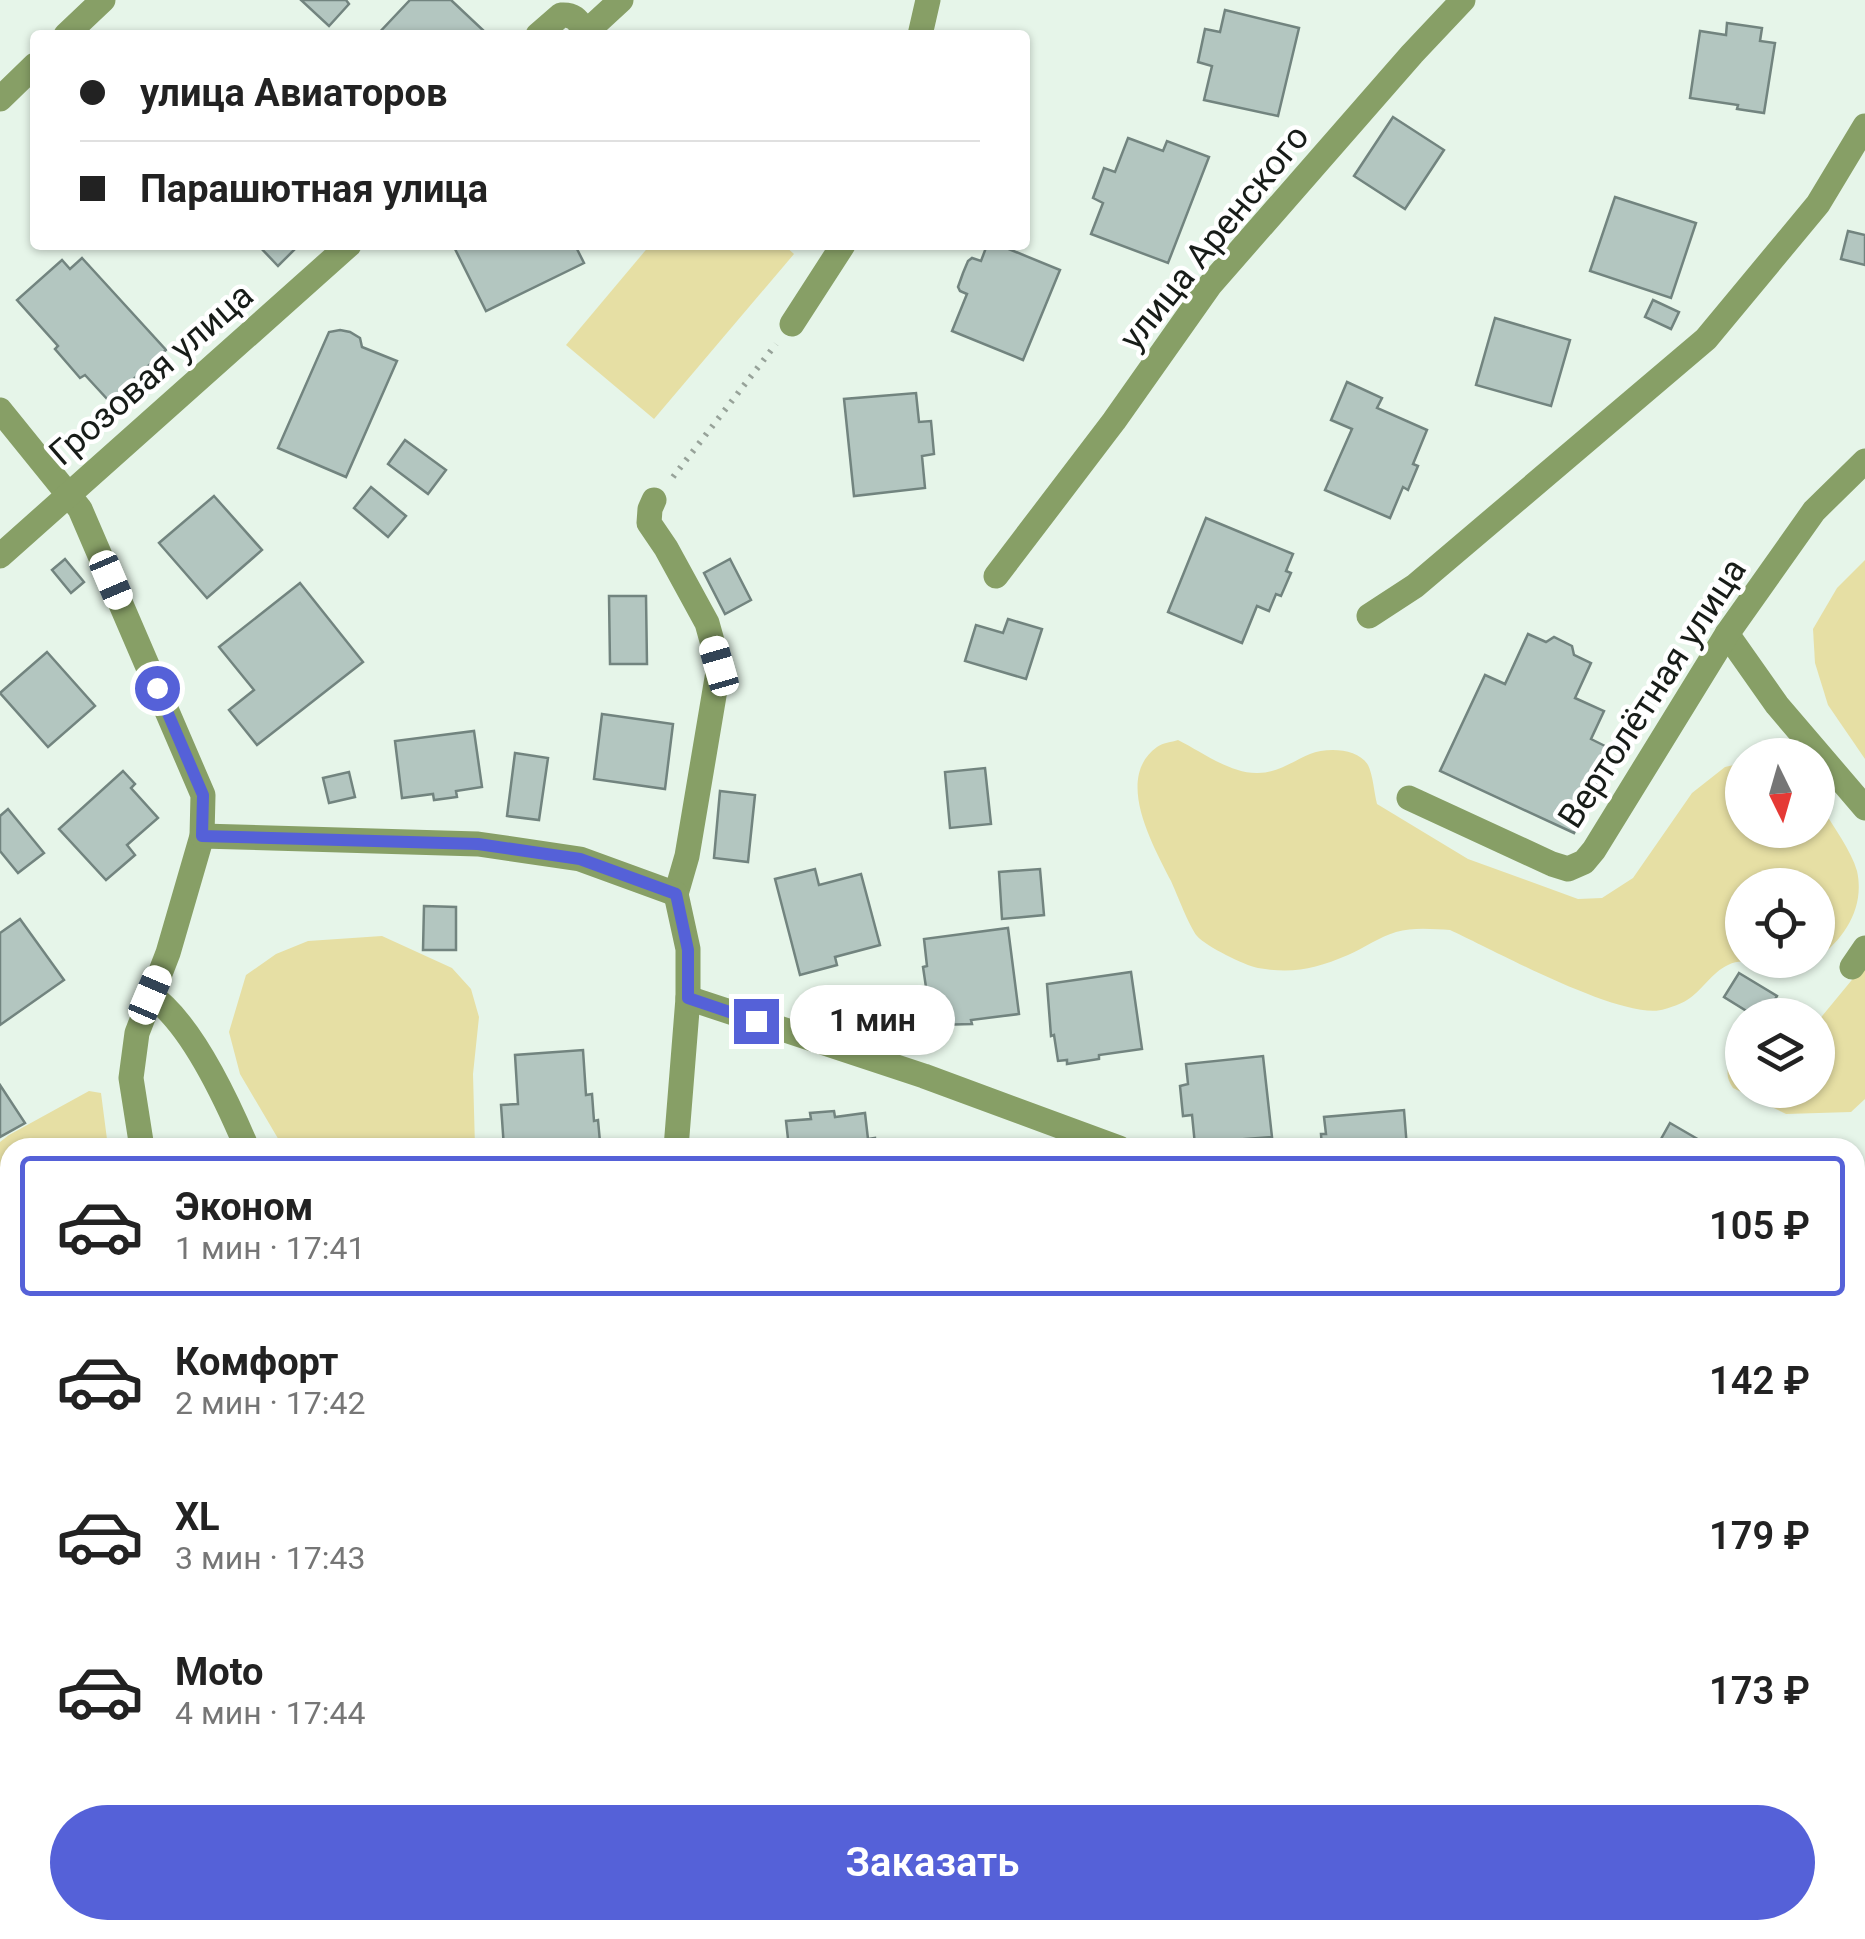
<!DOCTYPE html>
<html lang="ru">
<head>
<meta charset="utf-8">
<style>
  body { margin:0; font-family:Roboto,sans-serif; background:#f6f6f6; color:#222; height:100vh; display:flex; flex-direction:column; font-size:38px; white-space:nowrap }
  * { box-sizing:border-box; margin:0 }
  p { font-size:32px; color:#767676 }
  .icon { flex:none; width:55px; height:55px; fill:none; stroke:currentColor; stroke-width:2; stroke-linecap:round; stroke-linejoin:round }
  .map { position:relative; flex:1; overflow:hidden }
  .sheet { position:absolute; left:0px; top:1138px; width:1865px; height:802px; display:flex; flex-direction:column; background:#fff; border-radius:30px 30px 0 0; box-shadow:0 2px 8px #0004 }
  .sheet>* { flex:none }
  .hud { position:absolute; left:30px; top:30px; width:1000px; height:220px; border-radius:10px; box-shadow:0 2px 8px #0004; display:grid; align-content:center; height:220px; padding:0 50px; background:#fff }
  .needle { width:65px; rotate:175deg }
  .tools { position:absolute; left:1725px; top:738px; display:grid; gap:20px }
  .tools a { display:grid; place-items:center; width:110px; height:110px; border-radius:50%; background:#fff; box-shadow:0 2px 8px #0004; font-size:50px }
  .end { position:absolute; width:45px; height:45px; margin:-22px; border:12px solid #5561d8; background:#fff; box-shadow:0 0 0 5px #fff }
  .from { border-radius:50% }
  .bubble { position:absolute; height:70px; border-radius:35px; background:#fff; box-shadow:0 2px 8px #0004; font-size:32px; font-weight:600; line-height:70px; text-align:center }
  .car { position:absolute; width:30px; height:60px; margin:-30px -15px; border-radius:12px; box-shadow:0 0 8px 2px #0007; background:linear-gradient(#fff 24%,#345 0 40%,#fff 0 76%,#345 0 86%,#fff 0) }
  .hud b { display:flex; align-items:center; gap:35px; height:95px; font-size:38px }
  .hud b+b { border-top:2px solid #e0e0e0 }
  .hud i { width:25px; height:25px; background:#222 }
  ul { padding:18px 0 0; list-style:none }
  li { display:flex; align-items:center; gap:30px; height:140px; margin:0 20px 15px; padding:0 30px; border:5px solid transparent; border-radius:10px }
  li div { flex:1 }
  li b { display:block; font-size:38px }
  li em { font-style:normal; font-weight:600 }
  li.active { border-color:#5561d8 }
  li>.icon { width:90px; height:90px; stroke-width:1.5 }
  .primary-button { display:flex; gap:20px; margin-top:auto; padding:20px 50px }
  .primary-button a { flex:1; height:115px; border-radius:60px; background:#5561d8; color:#fff; font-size:40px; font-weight:600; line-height:115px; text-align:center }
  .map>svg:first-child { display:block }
  .green { fill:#e6dfa4 }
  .building { fill:#b3c6c0; stroke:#72847f; stroke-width:2.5 }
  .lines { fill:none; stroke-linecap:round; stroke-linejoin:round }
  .path { stroke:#97a299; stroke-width:6; stroke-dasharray:2.5 8; stroke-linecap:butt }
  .minor { stroke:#879f66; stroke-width:25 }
  .route { stroke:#5561d8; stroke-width:12 }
  .labels { text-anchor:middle; stroke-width:9; stroke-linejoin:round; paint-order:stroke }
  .street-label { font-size:35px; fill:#171c18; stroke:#fff }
</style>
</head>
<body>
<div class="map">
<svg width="1865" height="1939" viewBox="0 0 1865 1939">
  <rect width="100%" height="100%" fill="#e6f5e9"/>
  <g class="green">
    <polygon points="650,245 784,245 794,254 654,419 566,345"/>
    <polygon points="1865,560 1865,759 1828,705 1815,663 1813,629 1837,588"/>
    <path d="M1178 740C1202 752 1231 774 1258 773 1278 773 1293 761 1310 754 1327 747 1358 748 1368 765 1373 775 1374 792 1377 804L1468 859 1578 899 1602 898 1633 878 1692 793 1725 767 1742 763V830H1818V804L1823 809C1834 828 1851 850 1857 871 1865 907 1845 938 1818 958V885H1742V960H1815C1772 991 1759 950 1728 965 1712 972 1702 991 1687 1000 1681 1004 1672 1007 1665 1009 1626 1023 1492 949 1450 930 1433 929 1413 927 1396 932 1379 937 1364 948 1348 955 1315 969 1293 974 1258 968 1244 965 1207 947 1197 936 1189 926 1177 894 1171 881 1153 845 1114 778 1157 747 1162 743 1172 742 1178 740Z"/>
    <polygon points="382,936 452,968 471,989 479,1017 473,1074 475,1147 283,1147 240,1074 229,1032 246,975 276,954 308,941"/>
    <path d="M1865 964V1099L1851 1112 1786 1114 1733 1088C1726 1078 1726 1071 1731 1060L1742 1054V1090H1818V1021Z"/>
    <polygon points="89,1091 101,1093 108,1147 10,1148 10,1412 3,1428 3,1441 10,1467 10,1550 0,1555 0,1142 9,1135"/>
    <polygon points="1865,1332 1865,1457 1855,1457 1855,1337"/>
    <polygon points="1859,1694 1865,1698 1865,1939 1723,1939 1728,1930 1855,1930 1855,1702"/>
    <polygon points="376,1930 527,1930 527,1939 385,1939"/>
  </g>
  <g class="building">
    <polygon points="301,0 346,0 349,4 329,26"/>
    <polygon points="410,0 451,0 485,32 482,35 377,35"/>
    <polygon points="1225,10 1299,28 1278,116 1204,100 1212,66 1198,62 1205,29 1220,32"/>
    <polygon points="1727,23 1762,28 1760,41 1775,43 1764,113 1737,109 1738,105 1690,98 1700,31 1726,35"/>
    <polygon points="1393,117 1444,150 1405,209 1354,176"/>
    <polygon points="1128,138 1163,151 1167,141 1209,157 1168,263 1091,234 1103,203 1093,198 1104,168 1115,172"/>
    <polygon points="1615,197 1696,223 1671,298 1590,271"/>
    <polygon points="1848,231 1865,235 1865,265 1841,259"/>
    <polygon points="258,245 299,245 278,266"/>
    <polygon points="453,245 575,245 584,263 486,311"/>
    <polygon points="987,245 999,245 1060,270 1023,360 952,331 967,294 960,291 958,287 963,273 968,261 972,258 981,261"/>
    <polygon points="82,258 166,350 109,401 85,375 80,378 55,349 58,346 17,300 62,260 70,269"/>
    <polygon points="1653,300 1679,312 1671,329 1645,317"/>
    <polygon points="1495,318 1570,340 1551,406 1476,385"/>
    <polygon points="340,330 350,332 360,338 362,347 397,361 346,477 278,448 329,332"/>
    <polygon points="1347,382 1382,398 1377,408 1427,430 1413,464 1418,466 1408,490 1403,487 1390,518 1325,490 1352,429 1331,420"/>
    <polygon points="916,393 919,422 931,421 934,454 922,456 925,488 854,496 844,399"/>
    <polygon points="405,440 446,470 428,494 388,464"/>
    <polygon points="371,487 406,516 388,537 354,508"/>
    <polygon points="214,496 262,550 207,598 159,543"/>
    <polygon points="1206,518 1293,554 1286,571 1291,573 1281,596 1276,594 1269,611 1257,606 1242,643 1168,612"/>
    <polygon points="65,559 84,582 71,593 52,570"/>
    <polygon points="730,559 751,600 725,614 704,573"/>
    <polygon points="300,583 363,662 257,745 229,710 254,690 219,647"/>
    <polygon points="609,596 646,596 647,664 610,664"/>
    <polygon points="1008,619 1042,629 1026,679 965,661 976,625 1003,633"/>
    <polygon points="1528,634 1546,642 1554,637 1572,646 1574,655 1591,663 1575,698 1604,711 1591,739 1613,750 1574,833 1440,771 1485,675 1505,684"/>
    <polygon points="47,652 95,706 48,747 0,693"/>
    <polygon points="602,714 673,724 665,789 594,779"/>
    <polygon points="474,731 482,787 456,791 457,797 434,800 433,794 402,798 395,741"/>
    <polygon points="515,753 548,758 539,820 507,816"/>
    <polygon points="985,768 991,824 950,828 945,772"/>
    <polygon points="123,771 135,784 131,788 158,818 127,845 135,855 106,880 59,829"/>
    <polygon points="349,772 355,797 329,803 323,778"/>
    <polygon points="720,791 755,795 748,862 714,858"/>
    <polygon points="8,809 44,853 18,873 0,851 0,816"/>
    <polygon points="815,869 819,885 861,874 880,945 835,957 837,965 800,975 775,879"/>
    <polygon points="1040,869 1044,915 1002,919 999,872"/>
    <polygon points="424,906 456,907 456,950 423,950"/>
    <polygon points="20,919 64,980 0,1025 0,933"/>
    <polygon points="1008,928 1019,1014 971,1020 972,1024 935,1025 931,993 927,994 923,967 927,966 924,939"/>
    <polygon points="1131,972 1142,1049 1099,1055 1099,1059 1067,1064 1067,1060 1058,1061 1054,1035 1051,1036 1047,984"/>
    <polygon points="1739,973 1777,996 1766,1015 1753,1015 1724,997"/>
    <polygon points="583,1050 586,1095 592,1094 594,1121 598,1120 600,1142 551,1145 551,1148 504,1148 501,1105 518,1104 515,1055"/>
    <polygon points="1263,1056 1272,1137 1234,1140 1235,1146 1207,1148 1207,1144 1195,1145 1192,1115 1183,1116 1180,1086 1188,1084 1186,1064"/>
    <polygon points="0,1085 25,1123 0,1137"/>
    <polygon points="1404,1110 1407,1148 1322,1148 1321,1134 1326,1134 1324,1117"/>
    <polygon points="834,1111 835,1117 865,1113 868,1139 875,1138 876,1148 789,1148 786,1121 811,1119 810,1113"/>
    <polygon points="1670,1123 1713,1148 1656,1148"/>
    <polygon points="77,1141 78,1148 18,1148 18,1145"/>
    <polygon points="97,1930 186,1930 196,1939 107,1939"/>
    <polygon points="843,1930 919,1930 920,1939 844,1939"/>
  </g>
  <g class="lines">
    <polyline class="path" points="673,477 776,344"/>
    <g class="minor">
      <polyline points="66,35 103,0"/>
      <path d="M538 35 561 15C575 14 578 21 586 32"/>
      <polyline points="583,35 621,0"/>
      <polyline points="920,35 928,0"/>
      <polyline points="0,99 35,65"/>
      <polyline points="792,324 843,245"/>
      <polyline points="0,410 80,509 203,795 202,836 168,953 137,1033 131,1078 142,1148"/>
      <polyline points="654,500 650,509 649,523 666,548 707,623 719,666 687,856 676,894 688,949 688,998 676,1148"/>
      <polyline points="0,556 349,245"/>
      <polyline points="996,576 1114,421 1210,285 1412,54 1463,0"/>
      <polyline points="1369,616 1415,586 1706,339 1818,204 1865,126"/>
      <polyline points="1727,634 1777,705 1865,808"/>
      <polyline points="1409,798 1552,864 1568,869 1584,862 1594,850 1727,634 1814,511 1865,461"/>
      <polyline points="202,836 478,844 580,859 676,894"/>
      <polyline points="1852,967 1865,948"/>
      <path d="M150 995C191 1022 228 1103 247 1148"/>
      <polyline points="688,998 924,1076 1119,1148"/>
      <polyline points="1855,1292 1865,1262"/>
      <polyline points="1855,1321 1865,1320"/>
      <polyline points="1855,1587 1865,1570"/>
      <polyline points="0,1678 10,1707"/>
      <polyline points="0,1763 10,1755"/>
      <polyline points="0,1914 10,1927"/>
      <polyline points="251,1930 257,1939"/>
      <polyline points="334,1930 339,1939"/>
      <polyline points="577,1939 578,1930"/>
      <polyline points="1119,1939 1121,1930"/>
      <polyline points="1654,1939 1659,1930"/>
    </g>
  </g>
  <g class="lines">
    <polyline class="route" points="157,688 203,795 202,836 478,844 580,859 676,894 688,950 688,998 756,1021"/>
  </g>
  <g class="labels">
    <g class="street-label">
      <text transform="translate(1214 237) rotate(-51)" y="12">улица Аренского</text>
      <text transform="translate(151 374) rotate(-41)" y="12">Грозовая улица</text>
      <text transform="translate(1652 693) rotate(-57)" y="12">Вертолётная улица</text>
    </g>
  </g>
</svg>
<div class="tools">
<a><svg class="needle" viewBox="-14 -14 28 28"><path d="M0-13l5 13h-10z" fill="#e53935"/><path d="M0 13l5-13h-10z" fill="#767676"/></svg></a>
<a><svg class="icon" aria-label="locate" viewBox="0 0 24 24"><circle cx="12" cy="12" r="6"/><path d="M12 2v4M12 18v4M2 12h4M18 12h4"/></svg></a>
<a><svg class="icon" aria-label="layers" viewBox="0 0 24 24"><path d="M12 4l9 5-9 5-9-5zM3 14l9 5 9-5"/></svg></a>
</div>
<i class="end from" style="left:157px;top:688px"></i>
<i class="end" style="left:756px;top:1021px"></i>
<div class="bubble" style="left:790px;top:985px;width:165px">1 мин</div>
<i class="car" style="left:111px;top:580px;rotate:157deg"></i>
<i class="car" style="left:719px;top:666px;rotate:344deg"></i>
<i class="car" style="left:150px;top:995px;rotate:23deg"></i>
<div class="hud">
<b><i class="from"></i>улица Авиаторов</b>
<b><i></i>Парашютная улица</b>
</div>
<section class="sheet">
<ul>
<li class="active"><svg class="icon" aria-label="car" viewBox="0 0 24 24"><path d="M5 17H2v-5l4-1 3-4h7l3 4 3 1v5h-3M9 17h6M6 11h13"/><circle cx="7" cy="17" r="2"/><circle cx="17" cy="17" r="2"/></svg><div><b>Эконом</b><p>1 мин · 17:41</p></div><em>105 ₽</em></li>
<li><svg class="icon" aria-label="car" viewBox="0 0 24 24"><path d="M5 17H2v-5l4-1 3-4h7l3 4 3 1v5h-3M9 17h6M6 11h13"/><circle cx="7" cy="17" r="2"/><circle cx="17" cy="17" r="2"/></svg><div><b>Комфорт</b><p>2 мин · 17:42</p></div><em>142 ₽</em></li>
<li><svg class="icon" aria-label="car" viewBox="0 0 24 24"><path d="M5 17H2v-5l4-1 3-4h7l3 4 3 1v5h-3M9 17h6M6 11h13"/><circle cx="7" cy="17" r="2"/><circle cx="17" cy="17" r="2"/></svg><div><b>XL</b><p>3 мин · 17:43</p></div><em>179 ₽</em></li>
<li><svg class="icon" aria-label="car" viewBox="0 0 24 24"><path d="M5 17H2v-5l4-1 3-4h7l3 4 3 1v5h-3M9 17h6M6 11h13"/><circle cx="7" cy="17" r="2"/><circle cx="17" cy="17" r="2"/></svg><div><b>Moto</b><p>4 мин · 17:44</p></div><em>173 ₽</em></li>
</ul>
<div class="primary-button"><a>Заказать</a></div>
</section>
</div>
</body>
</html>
